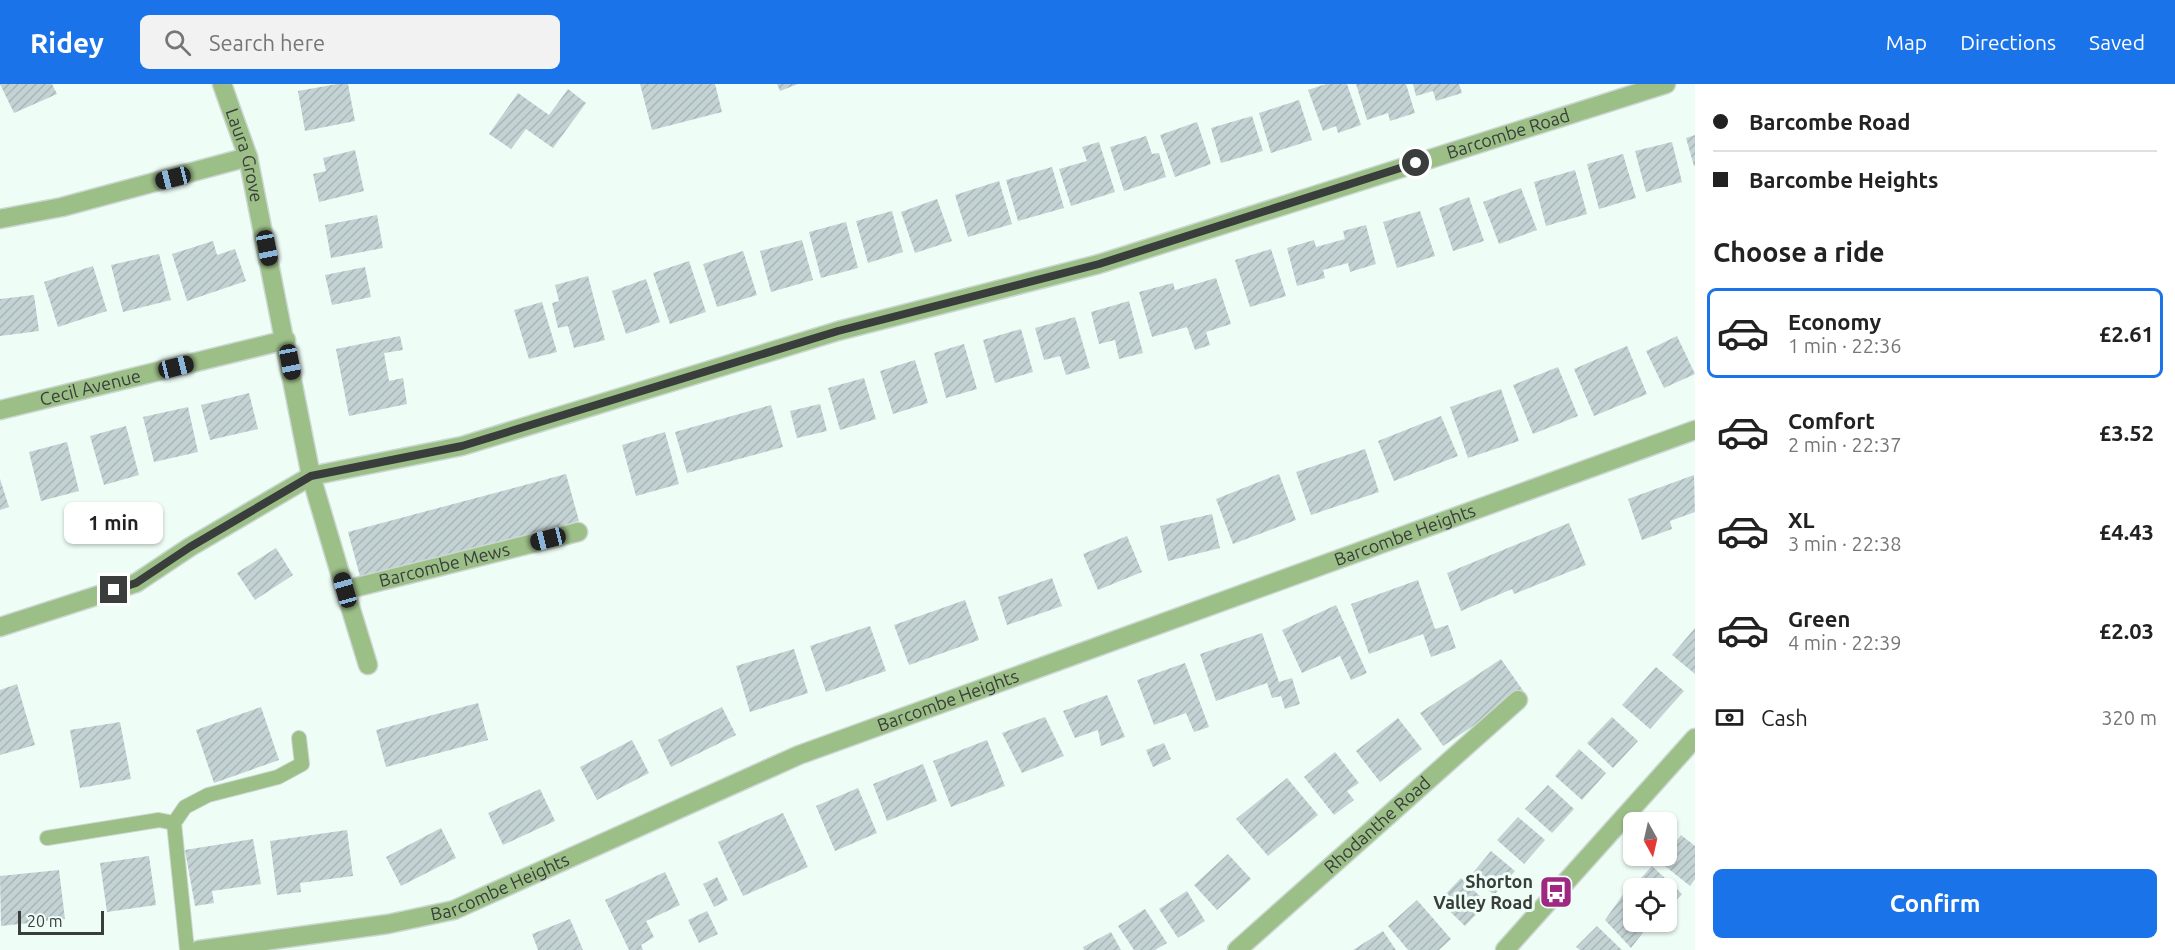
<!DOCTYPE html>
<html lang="en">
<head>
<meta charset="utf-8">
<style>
  body { margin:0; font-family:Ubuntu,sans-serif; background:#f2f2f2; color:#222; height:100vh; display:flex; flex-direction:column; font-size:22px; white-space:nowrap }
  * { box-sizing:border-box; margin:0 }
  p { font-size:20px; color:#767676 }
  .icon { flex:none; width:33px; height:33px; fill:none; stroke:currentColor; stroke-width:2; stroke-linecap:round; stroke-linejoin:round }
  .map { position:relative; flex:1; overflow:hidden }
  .drawer { display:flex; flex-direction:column; background:#fff; width:480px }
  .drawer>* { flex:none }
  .top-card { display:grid; align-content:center; height:132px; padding:0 18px; background:#fff }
  .needle { width:39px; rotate:172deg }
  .tools { position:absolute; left:1623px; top:728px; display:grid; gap:12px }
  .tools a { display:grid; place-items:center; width:54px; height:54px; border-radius:9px; background:#fff; box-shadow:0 2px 4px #0004; font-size:30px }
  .scale { position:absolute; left:18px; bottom:15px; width:86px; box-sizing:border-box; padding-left:6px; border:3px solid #393e3c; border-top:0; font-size:16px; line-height:21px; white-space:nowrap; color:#393e3c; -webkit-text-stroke:4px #effdf7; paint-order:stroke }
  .end { position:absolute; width:27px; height:27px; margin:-14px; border:8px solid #393e3c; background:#fff; box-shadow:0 0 0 3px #fff }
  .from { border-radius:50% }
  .bubble { position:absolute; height:42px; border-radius:9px; background:#fff; box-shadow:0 2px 4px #0004; font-size:20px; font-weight:700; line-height:42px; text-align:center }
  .car { position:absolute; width:18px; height:36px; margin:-18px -9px; border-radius:8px; box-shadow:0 0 4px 2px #0007; background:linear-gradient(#222 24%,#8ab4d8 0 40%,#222 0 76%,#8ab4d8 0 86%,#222 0) }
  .top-card b { display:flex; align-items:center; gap:21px; height:57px; font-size:22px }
  .top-card b+b { border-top:2px solid #e0e0e0 }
  .top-card i { width:15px; height:15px; background:#222 }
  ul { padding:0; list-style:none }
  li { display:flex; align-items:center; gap:18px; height:90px; margin:0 12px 9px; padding:0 6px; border:3px solid transparent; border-radius:9px }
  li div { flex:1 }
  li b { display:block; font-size:22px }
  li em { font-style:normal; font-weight:700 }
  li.current { border-color:#1a73e8 }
  li>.icon { width:54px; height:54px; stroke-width:1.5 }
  h2 { padding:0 18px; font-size:27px; line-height:72px }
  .pay { display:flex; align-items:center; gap:15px; height:66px; padding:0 18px; font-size:22px }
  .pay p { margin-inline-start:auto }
  .primary-button { display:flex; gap:12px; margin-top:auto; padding:12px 18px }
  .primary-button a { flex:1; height:69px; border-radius:9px; background:#1a73e8; color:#fff; font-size:24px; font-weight:700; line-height:69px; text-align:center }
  header { display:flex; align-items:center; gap:36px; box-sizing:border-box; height:84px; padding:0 30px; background:#1a73e8; color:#fff }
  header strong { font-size:28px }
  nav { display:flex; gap:33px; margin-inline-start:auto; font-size:21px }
  .search { width:420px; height:54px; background:#f2f2f2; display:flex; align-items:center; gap:15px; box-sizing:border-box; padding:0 21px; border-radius:9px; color:#767676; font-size:22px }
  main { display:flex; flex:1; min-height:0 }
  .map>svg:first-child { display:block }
  .building { fill:url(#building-hatch) }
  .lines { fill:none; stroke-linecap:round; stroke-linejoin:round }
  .lane-casing { stroke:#cbd7d2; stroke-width:16 }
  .street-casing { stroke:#cbd7d2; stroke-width:21 }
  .lane { stroke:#9cbe87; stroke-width:14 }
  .street { stroke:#9cbe87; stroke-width:18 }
  .route { stroke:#393e3c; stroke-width:8 }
  .labels { text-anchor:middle; stroke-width:6; stroke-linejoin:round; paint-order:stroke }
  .street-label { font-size:18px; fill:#393e3c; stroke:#effdf7 }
  .poi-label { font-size:18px; font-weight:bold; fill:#393e3c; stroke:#effdf7; text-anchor:end }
</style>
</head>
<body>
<header>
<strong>Ridey</strong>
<div class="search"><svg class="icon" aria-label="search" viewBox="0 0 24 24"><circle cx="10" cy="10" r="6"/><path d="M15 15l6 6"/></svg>Search here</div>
<nav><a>Map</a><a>Directions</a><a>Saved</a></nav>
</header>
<main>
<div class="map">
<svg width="1695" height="866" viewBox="0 0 1695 866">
  <defs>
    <pattern id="building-hatch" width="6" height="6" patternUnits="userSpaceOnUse" patternTransform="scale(1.5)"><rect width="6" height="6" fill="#c3d3d4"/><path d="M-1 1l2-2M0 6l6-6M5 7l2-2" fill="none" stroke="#a8b6b7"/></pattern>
  </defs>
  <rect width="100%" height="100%" fill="#effdf7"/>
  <g class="building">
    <polygon points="0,0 52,0 57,10 14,29"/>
    <polygon points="337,0 348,0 355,37 305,47 298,7"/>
    <polygon points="640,0 715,0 722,28 652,46"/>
    <polygon points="777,0 798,0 780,7"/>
    <polygon points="1326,0 1347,0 1361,41 1338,49 1336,42 1323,47 1308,6"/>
    <polygon points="1356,0 1406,0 1415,29 1390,37 1388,29 1367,36"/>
    <polygon points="1413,0 1459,0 1462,9 1436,17 1433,7 1416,12"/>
    <polygon points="568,5 586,19 553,64 526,45 511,65 489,50 518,9 549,31"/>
    <polygon points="1299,16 1312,56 1271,69 1259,29"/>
    <polygon points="1252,32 1263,67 1221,79 1211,44"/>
    <polygon points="1197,38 1211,80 1175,93 1160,51"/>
    <polygon points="1695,51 1695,82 1694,82 1686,54"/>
    <polygon points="1146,52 1152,70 1159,69 1166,93 1124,107 1110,63"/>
    <polygon points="1099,58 1115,108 1071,122 1059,85 1087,77 1082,63"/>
    <polygon points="1672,58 1682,98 1646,108 1635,67"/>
    <polygon points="355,66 364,107 319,118 313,90 326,87 323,74"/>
    <polygon points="1623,70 1636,114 1599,125 1587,80"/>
    <polygon points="1052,83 1064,124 1018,137 1006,96"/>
    <polygon points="1575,86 1587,130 1546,142 1534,98"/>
    <polygon points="999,97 1012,140 968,153 955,111"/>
    <polygon points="1521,104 1537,146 1499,160 1483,118"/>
    <polygon points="1469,113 1484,157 1453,167 1439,124"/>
    <polygon points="937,115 952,157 915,169 901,128"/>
    <polygon points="892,127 903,168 868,179 856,137"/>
    <polygon points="1420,127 1435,172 1397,184 1383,138"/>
    <polygon points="377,131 383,164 331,174 325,141"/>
    <polygon points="846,138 858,184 821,194 809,148"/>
    <polygon points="1366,141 1376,180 1350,188 1348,179 1323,186 1325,194 1297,202 1287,164 1314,156 1316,163 1345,155 1343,147"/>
    <polygon points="802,156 813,196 771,208 760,167"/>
    <polygon points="213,157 217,171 235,165 246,197 187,217 172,170"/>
    <polygon points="1271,165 1286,212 1250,223 1235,176"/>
    <polygon points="743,167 757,211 717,223 703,180"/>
    <polygon points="159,170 171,216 123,228 111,181"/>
    <polygon points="689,177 706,228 670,240 653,189"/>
    <polygon points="93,182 107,227 58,243 44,198"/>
    <polygon points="365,183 371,213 332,221 325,191"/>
    <polygon points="588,192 605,256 574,264 568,242 558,244 552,219 559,217 555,201"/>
    <polygon points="1216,194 1231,240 1206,248 1210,261 1195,266 1187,243 1152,253 1139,208 1173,199 1175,206"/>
    <polygon points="646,195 660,238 626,250 612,207"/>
    <polygon points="34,211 39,247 0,252 0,215"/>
    <polygon points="1129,217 1143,269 1119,275 1115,256 1099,260 1091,228"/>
    <polygon points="542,218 557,268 529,275 514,226"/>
    <polygon points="1075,233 1090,284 1066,291 1060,272 1044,276 1035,244"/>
    <polygon points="1021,245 1033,288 995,299 983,256"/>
    <polygon points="400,252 403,266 384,269 389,297 403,294 407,320 349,332 336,265"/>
    <polygon points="1677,252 1695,290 1664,304 1646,267"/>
    <polygon points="964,260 977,305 946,314 934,269"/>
    <polygon points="1627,262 1647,310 1594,332 1574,285"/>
    <polygon points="915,276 928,319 893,330 880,287"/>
    <polygon points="1558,283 1578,332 1533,350 1513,301"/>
    <polygon points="864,294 876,335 840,346 828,304"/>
    <polygon points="1501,305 1519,357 1468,374 1450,323"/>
    <polygon points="249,309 258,345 210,356 201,321"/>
    <polygon points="820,320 827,347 797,354 790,327"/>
    <polygon points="771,321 783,363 687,389 675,348"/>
    <polygon points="188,323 198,368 154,378 143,333"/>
    <polygon points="1441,332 1458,372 1394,397 1378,357"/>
    <polygon points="126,342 139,391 104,401 90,352"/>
    <polygon points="665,348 679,400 636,412 622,361"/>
    <polygon points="67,358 79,407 41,417 29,368"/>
    <polygon points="1365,365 1379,408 1311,431 1296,388"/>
    <polygon points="566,390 579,437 361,496 348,448"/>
    <polygon points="1279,390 1296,436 1233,460 1216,415"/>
    <polygon points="1694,391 1695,428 1670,437 1672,445 1642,456 1628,415"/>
    <polygon points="0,395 9,423 0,426"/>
    <polygon points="1212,430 1220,464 1168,477 1160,442"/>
    <polygon points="1569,439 1586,481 1514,510 1512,505 1461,527 1447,489"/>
    <polygon points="1127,452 1142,488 1098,506 1083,470"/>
    <polygon points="276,464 293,491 255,516 237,489"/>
    <polygon points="1052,494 1062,522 1007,541 998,513"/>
    <polygon points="1418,496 1435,545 1448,541 1456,564 1431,573 1423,550 1369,570 1351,520"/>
    <polygon points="965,516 979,556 909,581 894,541"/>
    <polygon points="1336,521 1367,589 1351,596 1340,572 1302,589 1282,546"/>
    <polygon points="870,542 886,587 826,608 810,562"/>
    <polygon points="1695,544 1695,590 1672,571"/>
    <polygon points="1262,549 1279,598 1292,594 1300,620 1285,625 1281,612 1272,614 1267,599 1216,617 1200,570"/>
    <polygon points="794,565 808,609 750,628 736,582"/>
    <polygon points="1501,575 1524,608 1443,662 1420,629"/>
    <polygon points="1185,579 1209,643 1194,648 1186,629 1154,641 1137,596"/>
    <polygon points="1656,583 1684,607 1650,645 1622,621"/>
    <polygon points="17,600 35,661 0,671 0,606"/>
    <polygon points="1107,611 1125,653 1101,662 1098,646 1075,654 1063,627"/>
    <polygon points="478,619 488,656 386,683 376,646"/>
    <polygon points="261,623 279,676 214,699 196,646"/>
    <polygon points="722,623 736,651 671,683 658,656"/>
    <polygon points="1045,633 1064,672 1022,689 1002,649"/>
    <polygon points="1612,633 1638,657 1613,684 1587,659"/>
    <polygon points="1398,634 1422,665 1380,698 1356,667"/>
    <polygon points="120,638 131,695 80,704 70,646"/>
    <polygon points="632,656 649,689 597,716 580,683"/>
    <polygon points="987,656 1005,702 951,723 933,677"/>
    <polygon points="1164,659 1171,675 1153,683 1146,666"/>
    <polygon points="1579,665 1606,689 1582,716 1555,692"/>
    <polygon points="1335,668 1359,699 1347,707 1354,716 1334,731 1304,693"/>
    <polygon points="923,680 937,717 887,737 873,700"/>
    <polygon points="1287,694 1318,731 1268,772 1236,735"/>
    <polygon points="1548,701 1574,725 1552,749 1525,725"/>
    <polygon points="858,704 877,749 835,767 816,722"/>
    <polygon points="540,705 555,737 503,761 488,729"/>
    <polygon points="783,729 808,783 743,812 718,758"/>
    <polygon points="1518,733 1545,756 1524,780 1497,756"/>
    <polygon points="441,744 456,774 401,802 386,773"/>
    <polygon points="347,746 353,792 300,799 301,808 277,811 270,757"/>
    <polygon points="1681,751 1695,762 1695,795 1690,802 1660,778"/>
    <polygon points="253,755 261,800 212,807 214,819 195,822 185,766"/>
    <polygon points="1491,767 1515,787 1494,811 1471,791"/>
    <polygon points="1228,770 1251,795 1217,826 1194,801"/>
    <polygon points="149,772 156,821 107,828 100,779"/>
    <polygon points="1652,782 1682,810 1666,827 1666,804 1632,804"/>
    <polygon points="59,786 65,835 1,842 0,792"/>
    <polygon points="665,788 680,821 646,837 654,853 641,861 643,866 629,866 605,816"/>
    <polygon points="717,793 728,816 714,823 703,800"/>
    <polygon points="1461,794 1487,819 1465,842 1439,817"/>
    <polygon points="1187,807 1205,837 1178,854 1159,825"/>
    <polygon points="1624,809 1634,818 1634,837 1652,837 1631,864 1605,836"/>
    <polygon points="1417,816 1451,855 1439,866 1408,866 1388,842"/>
    <polygon points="1145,825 1167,859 1155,866 1134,866 1118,842"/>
    <polygon points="707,827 718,850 699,859 688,836"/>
    <polygon points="570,835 583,866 538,866 532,850"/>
    <polygon points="1597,842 1622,866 1580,866 1576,863"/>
    <polygon points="1383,847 1396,866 1353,866"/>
    <polygon points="1111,848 1121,866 1084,866 1083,863"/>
  </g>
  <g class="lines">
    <g class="lane-casing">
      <g id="lane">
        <polyline points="47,754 159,736 174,739"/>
        <polyline points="187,866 174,739 185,723 208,711 278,693 302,680 299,654"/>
      </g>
    </g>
    <g class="street-casing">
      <g id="street">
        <path id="s1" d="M222 0 248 73 311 392 345 506 578 448"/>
        <polyline points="0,135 62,123 248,73"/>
        <path id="s2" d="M0 326 286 256"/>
        <polyline points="345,506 368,581"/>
        <path id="s3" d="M0 543 136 499 190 463 311 392 462 362 838 247 1099 180 1666 0"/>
        <path id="s4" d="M199 866 388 840 454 826 799 671 1695 346"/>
        <path id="s5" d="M1237 866 1518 616"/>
        <polyline points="1505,866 1695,654"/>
      </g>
    </g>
    <use href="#lane" class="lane"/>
    <use href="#street" class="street"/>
  </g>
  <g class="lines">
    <polyline class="route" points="114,506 136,499 190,463 311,392 462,362 838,247 1099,180 1416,79"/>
  </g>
  <defs>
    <g id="bus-square" transform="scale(1.725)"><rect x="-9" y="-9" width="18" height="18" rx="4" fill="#9e2882" stroke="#effdf7"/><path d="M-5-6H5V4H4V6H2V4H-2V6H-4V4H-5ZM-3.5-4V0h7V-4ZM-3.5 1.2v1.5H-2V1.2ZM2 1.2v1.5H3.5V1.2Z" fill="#fff"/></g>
  </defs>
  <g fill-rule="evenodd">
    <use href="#bus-square" x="1556" y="808"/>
  </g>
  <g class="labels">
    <g class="street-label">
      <text dy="6" stroke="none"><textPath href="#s3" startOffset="1594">Barcombe Road</textPath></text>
      <text dy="6" stroke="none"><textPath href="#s1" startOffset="75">Laura Grove</textPath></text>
      <text dy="6" stroke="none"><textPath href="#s2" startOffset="93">Cecil Avenue</textPath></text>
      <text dy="6" stroke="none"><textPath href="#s4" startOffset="1281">Barcombe Heights</textPath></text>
      <text dy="6" stroke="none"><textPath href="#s1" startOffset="624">Barcombe Mews</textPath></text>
      <text dy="6" stroke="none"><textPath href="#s4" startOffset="795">Barcombe Heights</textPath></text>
      <text dy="6" stroke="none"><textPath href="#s5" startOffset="188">Rhodanthe Road</textPath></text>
      <text dy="6" stroke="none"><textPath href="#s4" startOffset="309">Barcombe Heights</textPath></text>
    </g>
    <g class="poi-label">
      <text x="1533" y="804">Shorton<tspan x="1533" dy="21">Valley Road</tspan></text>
    </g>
  </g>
</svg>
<div class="tools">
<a><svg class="needle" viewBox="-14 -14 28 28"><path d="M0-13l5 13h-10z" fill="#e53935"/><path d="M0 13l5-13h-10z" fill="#767676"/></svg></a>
<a><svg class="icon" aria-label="locate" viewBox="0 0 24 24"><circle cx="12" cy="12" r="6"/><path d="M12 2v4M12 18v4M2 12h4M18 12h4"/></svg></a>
</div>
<div class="scale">20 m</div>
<i class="end from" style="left:1416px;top:79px"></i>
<i class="end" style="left:114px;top:506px"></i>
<div class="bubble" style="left:64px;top:418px;width:99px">1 min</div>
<i class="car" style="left:173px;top:94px;rotate:256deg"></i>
<i class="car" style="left:267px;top:164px;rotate:169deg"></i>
<i class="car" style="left:290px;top:278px;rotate:169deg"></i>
<i class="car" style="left:176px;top:283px;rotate:76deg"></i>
<i class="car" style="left:548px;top:455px;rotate:256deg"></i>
<i class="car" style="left:345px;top:506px;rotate:344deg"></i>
</div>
<section class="drawer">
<div class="top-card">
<b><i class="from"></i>Barcombe Road</b>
<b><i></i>Barcombe Heights</b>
</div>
<h2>Choose a ride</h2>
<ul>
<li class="current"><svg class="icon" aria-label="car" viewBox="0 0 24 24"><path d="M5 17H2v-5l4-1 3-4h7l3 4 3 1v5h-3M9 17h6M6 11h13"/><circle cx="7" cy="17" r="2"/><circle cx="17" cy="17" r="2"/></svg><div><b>Economy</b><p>1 min · 22:36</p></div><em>£2.61</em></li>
<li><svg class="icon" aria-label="car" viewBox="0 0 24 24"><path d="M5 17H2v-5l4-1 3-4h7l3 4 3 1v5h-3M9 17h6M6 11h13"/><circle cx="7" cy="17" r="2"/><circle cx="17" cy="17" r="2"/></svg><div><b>Comfort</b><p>2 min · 22:37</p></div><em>£3.52</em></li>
<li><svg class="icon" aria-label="car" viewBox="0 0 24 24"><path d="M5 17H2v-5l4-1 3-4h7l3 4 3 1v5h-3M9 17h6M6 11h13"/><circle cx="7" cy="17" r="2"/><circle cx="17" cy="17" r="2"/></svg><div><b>XL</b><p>3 min · 22:38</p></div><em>£4.43</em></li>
<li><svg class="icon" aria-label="car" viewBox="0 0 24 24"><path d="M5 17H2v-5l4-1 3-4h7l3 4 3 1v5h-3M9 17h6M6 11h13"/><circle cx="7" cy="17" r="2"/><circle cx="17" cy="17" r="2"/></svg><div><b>Green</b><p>4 min · 22:39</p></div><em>£2.03</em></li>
</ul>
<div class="pay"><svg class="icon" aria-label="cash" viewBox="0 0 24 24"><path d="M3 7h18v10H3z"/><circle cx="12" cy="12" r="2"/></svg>Cash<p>320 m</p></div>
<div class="primary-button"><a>Confirm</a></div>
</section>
</main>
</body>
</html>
